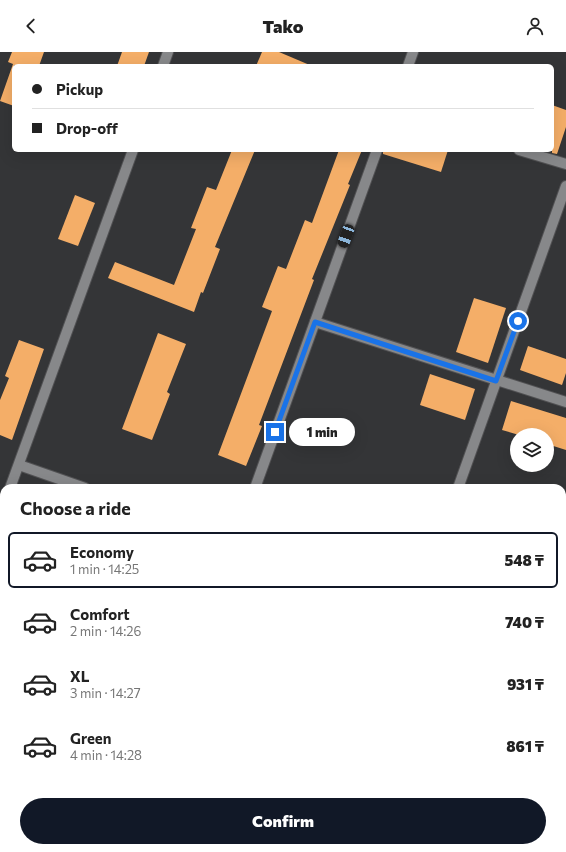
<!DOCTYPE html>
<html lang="en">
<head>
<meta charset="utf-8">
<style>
  body { margin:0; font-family:Commissioner,sans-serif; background:#f2f2f2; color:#222; height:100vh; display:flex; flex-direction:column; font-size:15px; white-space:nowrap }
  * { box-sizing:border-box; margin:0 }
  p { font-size:13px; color:#767676 }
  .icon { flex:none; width:22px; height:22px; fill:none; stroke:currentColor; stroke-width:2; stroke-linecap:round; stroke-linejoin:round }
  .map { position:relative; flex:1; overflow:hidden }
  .panel { position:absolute; left:0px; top:432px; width:566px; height:368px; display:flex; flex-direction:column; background:#fff; border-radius:12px 12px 0 0; box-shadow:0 4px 16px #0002 }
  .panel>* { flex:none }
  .hud { position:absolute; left:12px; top:12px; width:542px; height:88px; border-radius:6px; box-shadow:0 4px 16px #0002; display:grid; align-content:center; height:88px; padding:0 20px; background:#fff }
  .controls { position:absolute; left:510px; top:376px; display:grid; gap:8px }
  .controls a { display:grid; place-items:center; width:44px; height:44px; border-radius:50%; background:#fff; box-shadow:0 4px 16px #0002; font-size:20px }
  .end { position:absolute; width:18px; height:18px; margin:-9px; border:5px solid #1a73e8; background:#fff; box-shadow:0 0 0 2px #fff }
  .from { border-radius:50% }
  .bubble { position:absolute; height:28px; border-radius:14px; background:#fff; box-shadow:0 4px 16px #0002; font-size:13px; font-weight:800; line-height:28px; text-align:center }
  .car { position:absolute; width:12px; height:24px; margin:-12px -6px; border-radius:5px; box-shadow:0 0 3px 1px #0007; background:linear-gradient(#222 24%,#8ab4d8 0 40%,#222 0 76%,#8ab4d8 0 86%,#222 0) }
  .hud b { display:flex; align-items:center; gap:14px; height:38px; font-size:15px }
  .hud b+b { border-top:1px solid #e0e0e0 }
  .hud i { width:10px; height:10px; background:#222 }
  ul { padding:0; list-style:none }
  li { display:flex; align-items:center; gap:12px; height:56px; margin:0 8px 6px; padding:0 12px; border:2px solid transparent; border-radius:6px }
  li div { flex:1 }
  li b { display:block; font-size:15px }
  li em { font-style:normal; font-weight:800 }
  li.current { border-color:#111827 }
  li>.icon { width:36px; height:36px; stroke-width:1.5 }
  h2 { padding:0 20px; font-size:18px; line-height:48px }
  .primary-button { display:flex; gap:8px; margin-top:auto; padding:8px 20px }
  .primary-button a { flex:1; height:46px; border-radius:24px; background:#111827; color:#fff; font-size:16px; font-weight:800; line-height:46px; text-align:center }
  header { display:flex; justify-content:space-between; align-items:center; height:52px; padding:0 20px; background:#fff; font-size:18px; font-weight:800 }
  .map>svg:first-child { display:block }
  .building { fill:#f4ae68 }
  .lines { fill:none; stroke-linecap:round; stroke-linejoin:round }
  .minor-casing { stroke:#515153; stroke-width:12 }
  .minor { stroke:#87888a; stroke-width:10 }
  .route { stroke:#1a73e8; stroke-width:5 }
</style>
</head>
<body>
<header><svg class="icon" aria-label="back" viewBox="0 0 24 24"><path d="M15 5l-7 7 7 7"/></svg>Tako<svg class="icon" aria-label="person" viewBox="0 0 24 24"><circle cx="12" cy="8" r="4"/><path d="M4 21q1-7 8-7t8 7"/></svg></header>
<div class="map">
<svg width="566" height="800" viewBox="0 0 566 800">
  <rect width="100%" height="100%" fill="#343537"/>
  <g class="building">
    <polygon points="12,0 44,0 39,14 14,13 14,54 0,49 13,12 8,10"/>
    <polygon points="122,0 149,0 144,14 117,14"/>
    <polygon points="262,0 279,0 312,14 256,14"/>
    <polygon points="552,53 566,58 566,75 557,102 552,101"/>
    <polygon points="232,98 255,98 215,195 220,197 203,241 201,240 194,260 108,226 115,210 174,233 196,177 191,176 207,135 216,138"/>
    <polygon points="339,98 362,98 348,132 350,133 312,227 314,228 259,373 262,374 246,414 218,403 272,259 262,255 278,214 286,217 305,168 312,171"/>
    <polygon points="383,98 448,98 441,120 383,102"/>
    <polygon points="75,143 95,151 78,194 58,187"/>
    <polygon points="474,246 506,256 488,311 456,300"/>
    <polygon points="158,281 186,292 167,340 170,342 152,388 122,377"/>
    <polygon points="19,288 44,297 12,388 0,383 0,348 9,326 5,324"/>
    <polygon points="528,294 566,307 566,321 562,333 520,318"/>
    <polygon points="430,322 475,337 465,368 420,353"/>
    <polygon points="511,349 566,366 566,398 547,392 547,383 519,383 502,378"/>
  </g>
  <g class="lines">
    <g class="minor-casing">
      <g id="minor">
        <polyline points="163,14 168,0"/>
        <polyline points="408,14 413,0"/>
        <polyline points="519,98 566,112"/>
        <polyline points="315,270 566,350"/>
        <polyline points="19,413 85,436"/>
        <polyline points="10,436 133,98"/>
        <polyline points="255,436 377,98"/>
        <polyline points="458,436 566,134"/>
        <polyline points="0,465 4,454"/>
        <polyline points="562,587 566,588"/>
        <polyline points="447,796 461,800"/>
        <polyline points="128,800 129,796"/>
        <polyline points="331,800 332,796"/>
      </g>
    </g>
    <use href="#minor" class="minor"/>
  </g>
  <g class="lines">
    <polyline class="route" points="275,380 315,270 496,329 518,269"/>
  </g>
</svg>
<div class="controls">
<a><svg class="icon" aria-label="layers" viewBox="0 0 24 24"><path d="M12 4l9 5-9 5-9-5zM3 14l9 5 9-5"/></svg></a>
</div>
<i class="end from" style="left:518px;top:269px"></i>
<i class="end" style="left:275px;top:380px"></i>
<div class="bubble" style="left:289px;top:366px;width:66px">1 min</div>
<i class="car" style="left:346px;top:184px;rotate:200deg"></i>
<div class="hud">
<b><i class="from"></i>Pickup</b>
<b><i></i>Drop-off</b>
</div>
<section class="panel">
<h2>Choose a ride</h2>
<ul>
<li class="current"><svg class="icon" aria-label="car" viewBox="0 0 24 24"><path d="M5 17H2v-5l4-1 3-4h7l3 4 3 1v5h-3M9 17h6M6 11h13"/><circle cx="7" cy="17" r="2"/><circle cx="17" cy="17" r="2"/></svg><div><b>Economy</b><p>1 min · 14:25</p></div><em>548 ₸</em></li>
<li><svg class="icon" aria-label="car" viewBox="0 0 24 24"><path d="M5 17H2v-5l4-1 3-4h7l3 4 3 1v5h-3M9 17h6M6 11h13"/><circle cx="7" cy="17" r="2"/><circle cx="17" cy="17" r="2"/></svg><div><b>Comfort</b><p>2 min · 14:26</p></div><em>740 ₸</em></li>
<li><svg class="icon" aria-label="car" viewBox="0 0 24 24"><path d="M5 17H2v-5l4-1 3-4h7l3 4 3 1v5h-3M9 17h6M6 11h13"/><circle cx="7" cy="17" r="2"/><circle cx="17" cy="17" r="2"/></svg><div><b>XL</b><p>3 min · 14:27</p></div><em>931 ₸</em></li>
<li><svg class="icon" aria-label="car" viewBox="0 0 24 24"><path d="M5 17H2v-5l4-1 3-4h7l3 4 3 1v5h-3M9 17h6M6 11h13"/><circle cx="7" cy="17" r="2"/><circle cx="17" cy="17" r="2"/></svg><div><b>Green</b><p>4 min · 14:28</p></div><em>861 ₸</em></li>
</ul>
<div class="primary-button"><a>Confirm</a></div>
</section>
</div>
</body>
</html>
